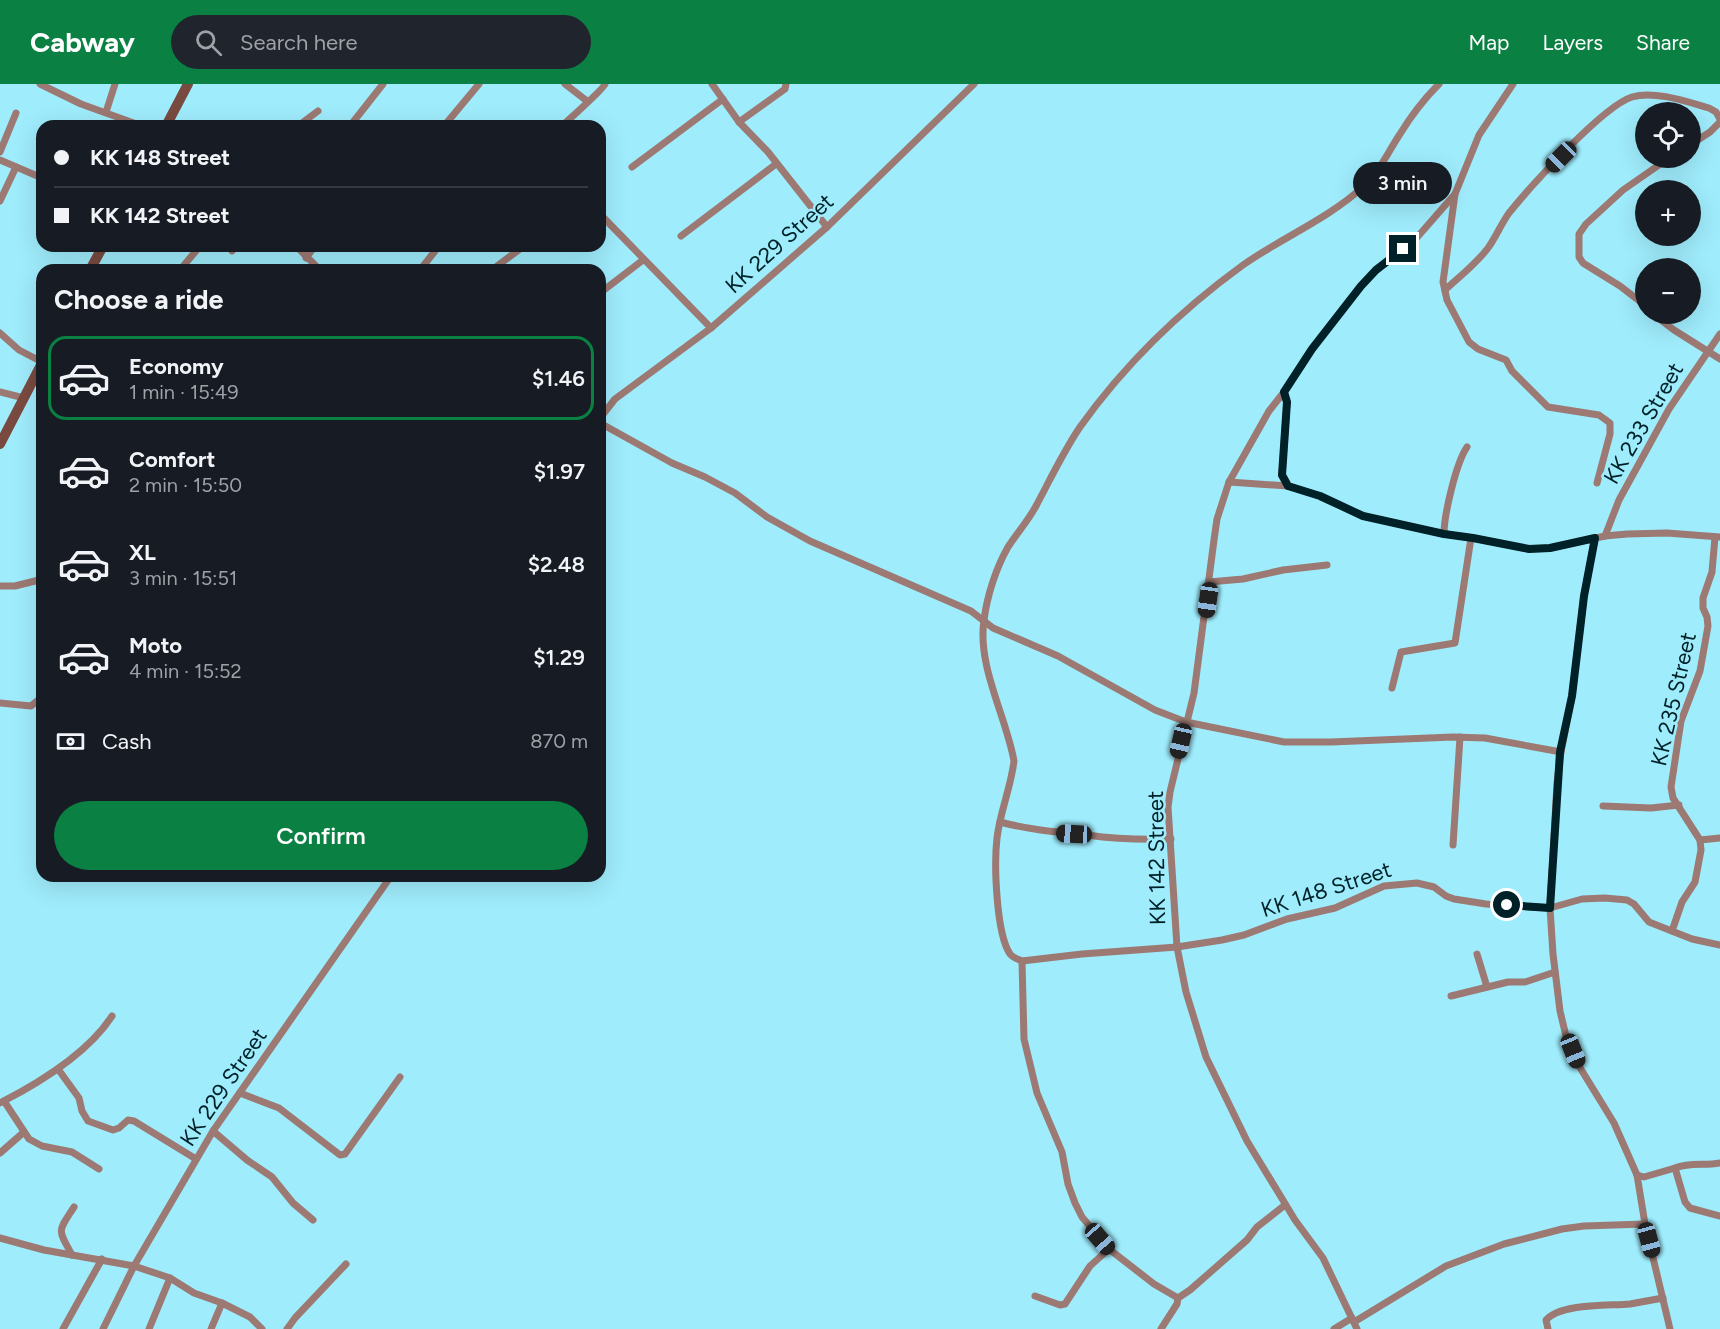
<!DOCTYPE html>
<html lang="en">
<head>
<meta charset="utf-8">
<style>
  body { margin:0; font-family:Figtree,sans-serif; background:#20242c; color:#f1f3f6; height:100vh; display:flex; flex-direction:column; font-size:22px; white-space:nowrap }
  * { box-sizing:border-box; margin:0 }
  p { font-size:20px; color:#9ea1a6 }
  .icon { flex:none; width:33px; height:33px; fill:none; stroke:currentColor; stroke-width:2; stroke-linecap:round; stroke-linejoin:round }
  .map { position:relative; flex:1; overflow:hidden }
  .drawer { position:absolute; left:36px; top:180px; width:570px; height:618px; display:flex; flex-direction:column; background:#171b24; border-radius:18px; box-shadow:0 6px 24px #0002 }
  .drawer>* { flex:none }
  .banner { position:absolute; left:36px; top:36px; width:570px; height:132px; border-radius:18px; box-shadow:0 6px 24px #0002; display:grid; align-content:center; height:132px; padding:0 18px; background:#171b24 }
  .fabs { position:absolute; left:1635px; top:18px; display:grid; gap:12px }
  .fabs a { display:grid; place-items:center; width:66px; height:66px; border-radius:50%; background:#171b24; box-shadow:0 6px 24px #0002; font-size:30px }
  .end { position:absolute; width:27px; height:27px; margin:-14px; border:8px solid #002127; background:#fff; box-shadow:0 0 0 3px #fff }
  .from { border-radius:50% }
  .bubble { position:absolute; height:42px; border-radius:21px; background:#171b24; box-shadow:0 6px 24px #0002; font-size:20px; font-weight:600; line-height:42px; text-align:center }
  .car { position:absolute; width:18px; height:36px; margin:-18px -9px; border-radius:8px; box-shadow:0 0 4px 2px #0007; background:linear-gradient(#222 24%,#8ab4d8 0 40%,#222 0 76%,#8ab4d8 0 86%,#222 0) }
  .banner b { display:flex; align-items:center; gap:21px; height:57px; font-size:22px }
  .banner b+b { border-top:2px solid #363941 }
  .banner i { width:15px; height:15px; background:#f1f3f6 }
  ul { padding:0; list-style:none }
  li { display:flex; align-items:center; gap:18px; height:84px; margin:0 12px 9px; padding:0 6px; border:3px solid transparent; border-radius:18px }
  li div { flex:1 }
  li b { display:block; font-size:22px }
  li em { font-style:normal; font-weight:600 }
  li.on { border-color:#0b8043 }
  li>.icon { width:54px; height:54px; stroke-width:1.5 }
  h2 { padding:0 18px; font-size:27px; line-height:72px }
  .pay { display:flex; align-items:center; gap:15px; height:66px; padding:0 18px; font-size:22px }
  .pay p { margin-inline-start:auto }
  .cta { display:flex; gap:12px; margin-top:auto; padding:12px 18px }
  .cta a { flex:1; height:69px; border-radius:36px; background:#0b8043; color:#fff; font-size:24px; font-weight:600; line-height:69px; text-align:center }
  header { display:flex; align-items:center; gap:36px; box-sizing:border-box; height:84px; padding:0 30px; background:#0b8043; color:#fff }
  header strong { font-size:28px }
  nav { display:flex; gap:33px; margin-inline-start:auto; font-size:21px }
  .search { width:420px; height:54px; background:#20242c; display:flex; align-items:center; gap:15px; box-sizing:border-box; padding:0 21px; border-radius:33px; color:#9ea1a6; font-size:22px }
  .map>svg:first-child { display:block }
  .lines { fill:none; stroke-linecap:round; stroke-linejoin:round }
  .minor { stroke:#9c7972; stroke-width:7 }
  .secondary { stroke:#794a40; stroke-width:10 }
  .route { stroke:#002127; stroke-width:8 }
  .labels { text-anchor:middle; stroke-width:5; stroke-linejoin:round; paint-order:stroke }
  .street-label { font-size:22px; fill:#002127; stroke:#9fecfc }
</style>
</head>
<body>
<header>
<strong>Cabway</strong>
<div class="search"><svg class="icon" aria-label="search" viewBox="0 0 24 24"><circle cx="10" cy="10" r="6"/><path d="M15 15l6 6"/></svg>Search here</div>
<nav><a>Map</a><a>Layers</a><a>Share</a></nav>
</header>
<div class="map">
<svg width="1720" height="1245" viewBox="0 0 1720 1245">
  <rect width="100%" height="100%" fill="#9fecfc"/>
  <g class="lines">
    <g class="minor">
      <polyline points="40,0 81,20 142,42"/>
      <polyline points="565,0 587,17"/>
      <polyline points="712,0 739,38 768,68 827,143"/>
      <path d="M1439 0C1424 15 1411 32 1400 50 1388 68 1380 87 1364 102 1328 135 1283 153 1243 181 1181 226 1125 280 1080 343 1063 368 1050 396 1036 422 1028 437 1017 449 1008 463 996 484 987 512 984 536 977 582 1006 632 1014 677 1011 703 1000 728 997 754 994 780 996 849 1010 870 1013 874 1018 875 1022 877L1082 870 1177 863 1222 856 1244 851 1287 835 1335 824 1384 802 1417 799 1434 803 1446 812 1454 815 1486 820 1550 824 1582 815 1605 814 1627 816 1634 820 1649 838 1692 855 1720 861"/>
      <polyline points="106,28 115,0"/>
      <polyline points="739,38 785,5 786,0"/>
      <polyline points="298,42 318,27"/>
      <polyline points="350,42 383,0"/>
      <polyline points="444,42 479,0"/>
      <path d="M562 42C569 35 603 6 605 0"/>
      <polyline points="1690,61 1710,48 1720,38"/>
      <polyline points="0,68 16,29"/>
      <polyline points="0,76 42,94"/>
      <polyline points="632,83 723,15"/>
      <polyline points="1455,110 1443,198 1447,216 1469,258 1478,265 1506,276 1512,287 1548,323 1599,331 1610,339 1610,350 1597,399"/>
      <polyline points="0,117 16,83"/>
      <polyline points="600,130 711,244"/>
      <polyline points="681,152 776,80"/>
      <polyline points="230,162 232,167"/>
      <polyline points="296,162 320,186"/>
      <polyline points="306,174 315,162"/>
      <polyline points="497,182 524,162"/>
      <polyline points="180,186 200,162"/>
      <polyline points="420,186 439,162"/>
      <path d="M1445 206C1459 193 1476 180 1488 164 1496 153 1501 140 1509 129 1530 103 1603 22 1632 13 1654 6 1688 18 1709 24L1716 28 1720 35"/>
      <polyline points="600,209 643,176"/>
      <polyline points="1646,222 1620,202 1583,179 1579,173 1579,150 1586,140 1623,106 1669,74"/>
      <polyline points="1653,230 1674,246 1720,275"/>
      <polyline points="0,249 19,266 42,278"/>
      <polyline points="0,308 24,314"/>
      <polyline points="1284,308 1287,318 1282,391 1288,402"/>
      <polyline points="600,334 615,315 711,244 827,143 974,0"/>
      <polyline points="600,339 672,379 705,393 735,409 767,433 810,457 971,527 993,544 1058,572 1155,626 1186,638 1284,658 1331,658 1453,653 1485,654 1561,668"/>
      <polyline points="1229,398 1288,402 1320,412 1363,432 1444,450 1473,454 1529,465 1550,464 1605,452 1627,450 1667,449 1720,453"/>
      <path d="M1444 450C1444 431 1456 379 1467 363"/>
      <polyline points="1605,452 1619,416 1669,325 1720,250"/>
      <polyline points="1595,454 1584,512 1572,612 1561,668 1557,699 1550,824 1553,870 1560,927 1566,952 1579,982 1614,1039 1637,1091 1645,1140 1670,1245"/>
      <polyline points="1209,498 1243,495 1283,486 1327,481"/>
      <polyline points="0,502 15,502 39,496 42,498"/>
      <polyline points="1392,604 1401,568 1455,559 1471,454"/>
      <polyline points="0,619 31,622 42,613"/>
      <polyline points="1603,722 1651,724 1679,721"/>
      <path d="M1000 738C1030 746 1057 748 1087 751 1115 755 1142 756 1171 755"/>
      <polyline points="1700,756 1720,754"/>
      <polyline points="1453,761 1460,653"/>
      <polyline points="1672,847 1682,818 1695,798 1701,766 1700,756 1673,714 1671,703 1681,637 1700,587 1708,542 1707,533 1703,524 1703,514 1712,488 1715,453"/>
      <polyline points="1477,870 1487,903"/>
      <polyline points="1022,877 1024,955 1037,1009 1062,1068 1068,1100 1075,1119 1082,1133 1109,1165 1154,1200 1178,1214"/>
      <polyline points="1451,912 1508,898 1525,898 1555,888"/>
      <polyline points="58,985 79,1014 82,1027 88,1037 113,1046 119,1044 128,1036 134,1037 196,1075"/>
      <polyline points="240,1009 279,1024 340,1071 345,1070 400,993"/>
      <polyline points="4,1017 29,1055 42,1062 72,1068 99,1085"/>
      <path d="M0 1019C39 999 88 969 112 932"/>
      <polyline points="213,1047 247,1076 272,1093 293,1119 313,1136"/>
      <polyline points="0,1069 24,1048"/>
      <path d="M1675 1084C1690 1078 1705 1082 1720 1079"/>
      <polyline points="1637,1091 1644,1093 1675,1084 1685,1118 1690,1124 1720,1132"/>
      <polyline points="0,1154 44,1166 134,1182 170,1194 194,1209 222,1219 250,1233 262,1245"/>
      <path d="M72 1171C57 1144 58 1148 74 1123"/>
      <polyline points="1035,1212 1060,1221 1065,1220 1090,1182 1109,1165"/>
      <polyline points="1354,1238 1446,1182 1504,1160 1562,1145 1584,1142 1645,1140"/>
      <polyline points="63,1245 102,1175"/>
      <polyline points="103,1245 134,1182 213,1047 391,792"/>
      <polyline points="149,1245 170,1194"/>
      <polyline points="211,1245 222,1219"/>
      <polyline points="287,1245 295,1234 346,1180"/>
      <polyline points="1161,1245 1177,1220 1178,1214 1190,1206 1247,1156 1257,1143 1285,1121"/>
      <polyline points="1334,1245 1352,1234"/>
      <polyline points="1357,1245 1323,1174 1295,1136 1247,1057 1206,973 1186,908 1177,863 1168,723 1170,708 1194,609 1214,456 1217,435 1229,398 1269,327 1284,308 1312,265 1361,202 1376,186 1413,158 1455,110 1479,51 1513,0"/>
      <path d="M1548 1245 1546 1236C1561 1219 1608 1222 1630 1220 1641 1218 1652 1216 1663 1214"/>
    </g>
    <g class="secondary">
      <polyline points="166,42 188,0"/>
      <polyline points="90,186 103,162"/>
      <polyline points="0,360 42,279"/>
    </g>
  </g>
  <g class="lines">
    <polyline class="route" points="1403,165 1376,186 1361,202 1312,265 1284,308 1287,318 1282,391 1288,402 1320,412 1363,432 1444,450 1473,454 1529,465 1550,464 1595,454 1584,512 1572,612 1560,668 1550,824 1507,821"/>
  </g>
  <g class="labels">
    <g class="street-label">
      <text transform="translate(779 159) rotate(-42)" y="8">KK 229 Street</text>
      <text transform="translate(1643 339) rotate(-60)" y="8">KK 233 Street</text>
      <text transform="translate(1673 615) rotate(-77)" y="8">KK 235 Street</text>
      <text transform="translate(1156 774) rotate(-91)" y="8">KK 142 Street</text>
      <text transform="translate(1326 805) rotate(-18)" y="8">KK 148 Street</text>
      <text transform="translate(223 1003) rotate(-56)" y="8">KK 229 Street</text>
    </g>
  </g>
</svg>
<div class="fabs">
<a><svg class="icon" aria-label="locate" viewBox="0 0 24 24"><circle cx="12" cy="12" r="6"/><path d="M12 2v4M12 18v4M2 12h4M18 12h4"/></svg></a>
<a>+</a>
<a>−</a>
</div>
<i class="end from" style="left:1507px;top:821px"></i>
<i class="end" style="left:1403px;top:165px"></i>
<div class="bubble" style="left:1353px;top:78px;width:99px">3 min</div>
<i class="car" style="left:1561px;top:73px;rotate:225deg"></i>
<i class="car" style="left:1208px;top:516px;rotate:188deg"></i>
<i class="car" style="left:1181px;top:657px;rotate:193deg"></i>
<i class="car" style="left:1074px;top:750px;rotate:273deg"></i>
<i class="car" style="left:1573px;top:967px;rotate:158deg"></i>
<i class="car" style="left:1100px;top:1155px;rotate:139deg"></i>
<i class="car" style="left:1649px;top:1156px;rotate:165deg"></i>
<div class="banner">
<b><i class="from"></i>KK 148 Street</b>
<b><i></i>KK 142 Street</b>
</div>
<section class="drawer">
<h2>Choose a ride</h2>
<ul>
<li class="on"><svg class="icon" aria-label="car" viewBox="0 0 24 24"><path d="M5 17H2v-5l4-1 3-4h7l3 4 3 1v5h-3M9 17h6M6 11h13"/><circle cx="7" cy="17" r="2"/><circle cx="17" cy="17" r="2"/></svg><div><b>Economy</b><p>1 min · 15:49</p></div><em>$1.46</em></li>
<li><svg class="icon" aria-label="car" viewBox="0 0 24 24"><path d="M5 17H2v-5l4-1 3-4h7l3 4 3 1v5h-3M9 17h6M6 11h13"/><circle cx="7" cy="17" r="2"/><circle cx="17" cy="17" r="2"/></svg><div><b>Comfort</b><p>2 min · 15:50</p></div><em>$1.97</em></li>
<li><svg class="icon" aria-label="car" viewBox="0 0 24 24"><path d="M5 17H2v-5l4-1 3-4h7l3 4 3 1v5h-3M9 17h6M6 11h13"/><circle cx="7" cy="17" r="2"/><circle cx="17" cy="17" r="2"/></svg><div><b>XL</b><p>3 min · 15:51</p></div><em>$2.48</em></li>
<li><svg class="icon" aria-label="car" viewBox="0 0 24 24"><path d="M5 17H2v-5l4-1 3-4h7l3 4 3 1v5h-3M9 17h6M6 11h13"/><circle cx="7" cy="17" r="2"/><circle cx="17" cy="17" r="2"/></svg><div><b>Moto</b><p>4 min · 15:52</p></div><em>$1.29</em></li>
</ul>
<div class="pay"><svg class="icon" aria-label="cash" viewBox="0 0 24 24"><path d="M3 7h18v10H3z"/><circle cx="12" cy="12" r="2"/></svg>Cash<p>870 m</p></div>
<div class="cta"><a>Confirm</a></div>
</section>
</div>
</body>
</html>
